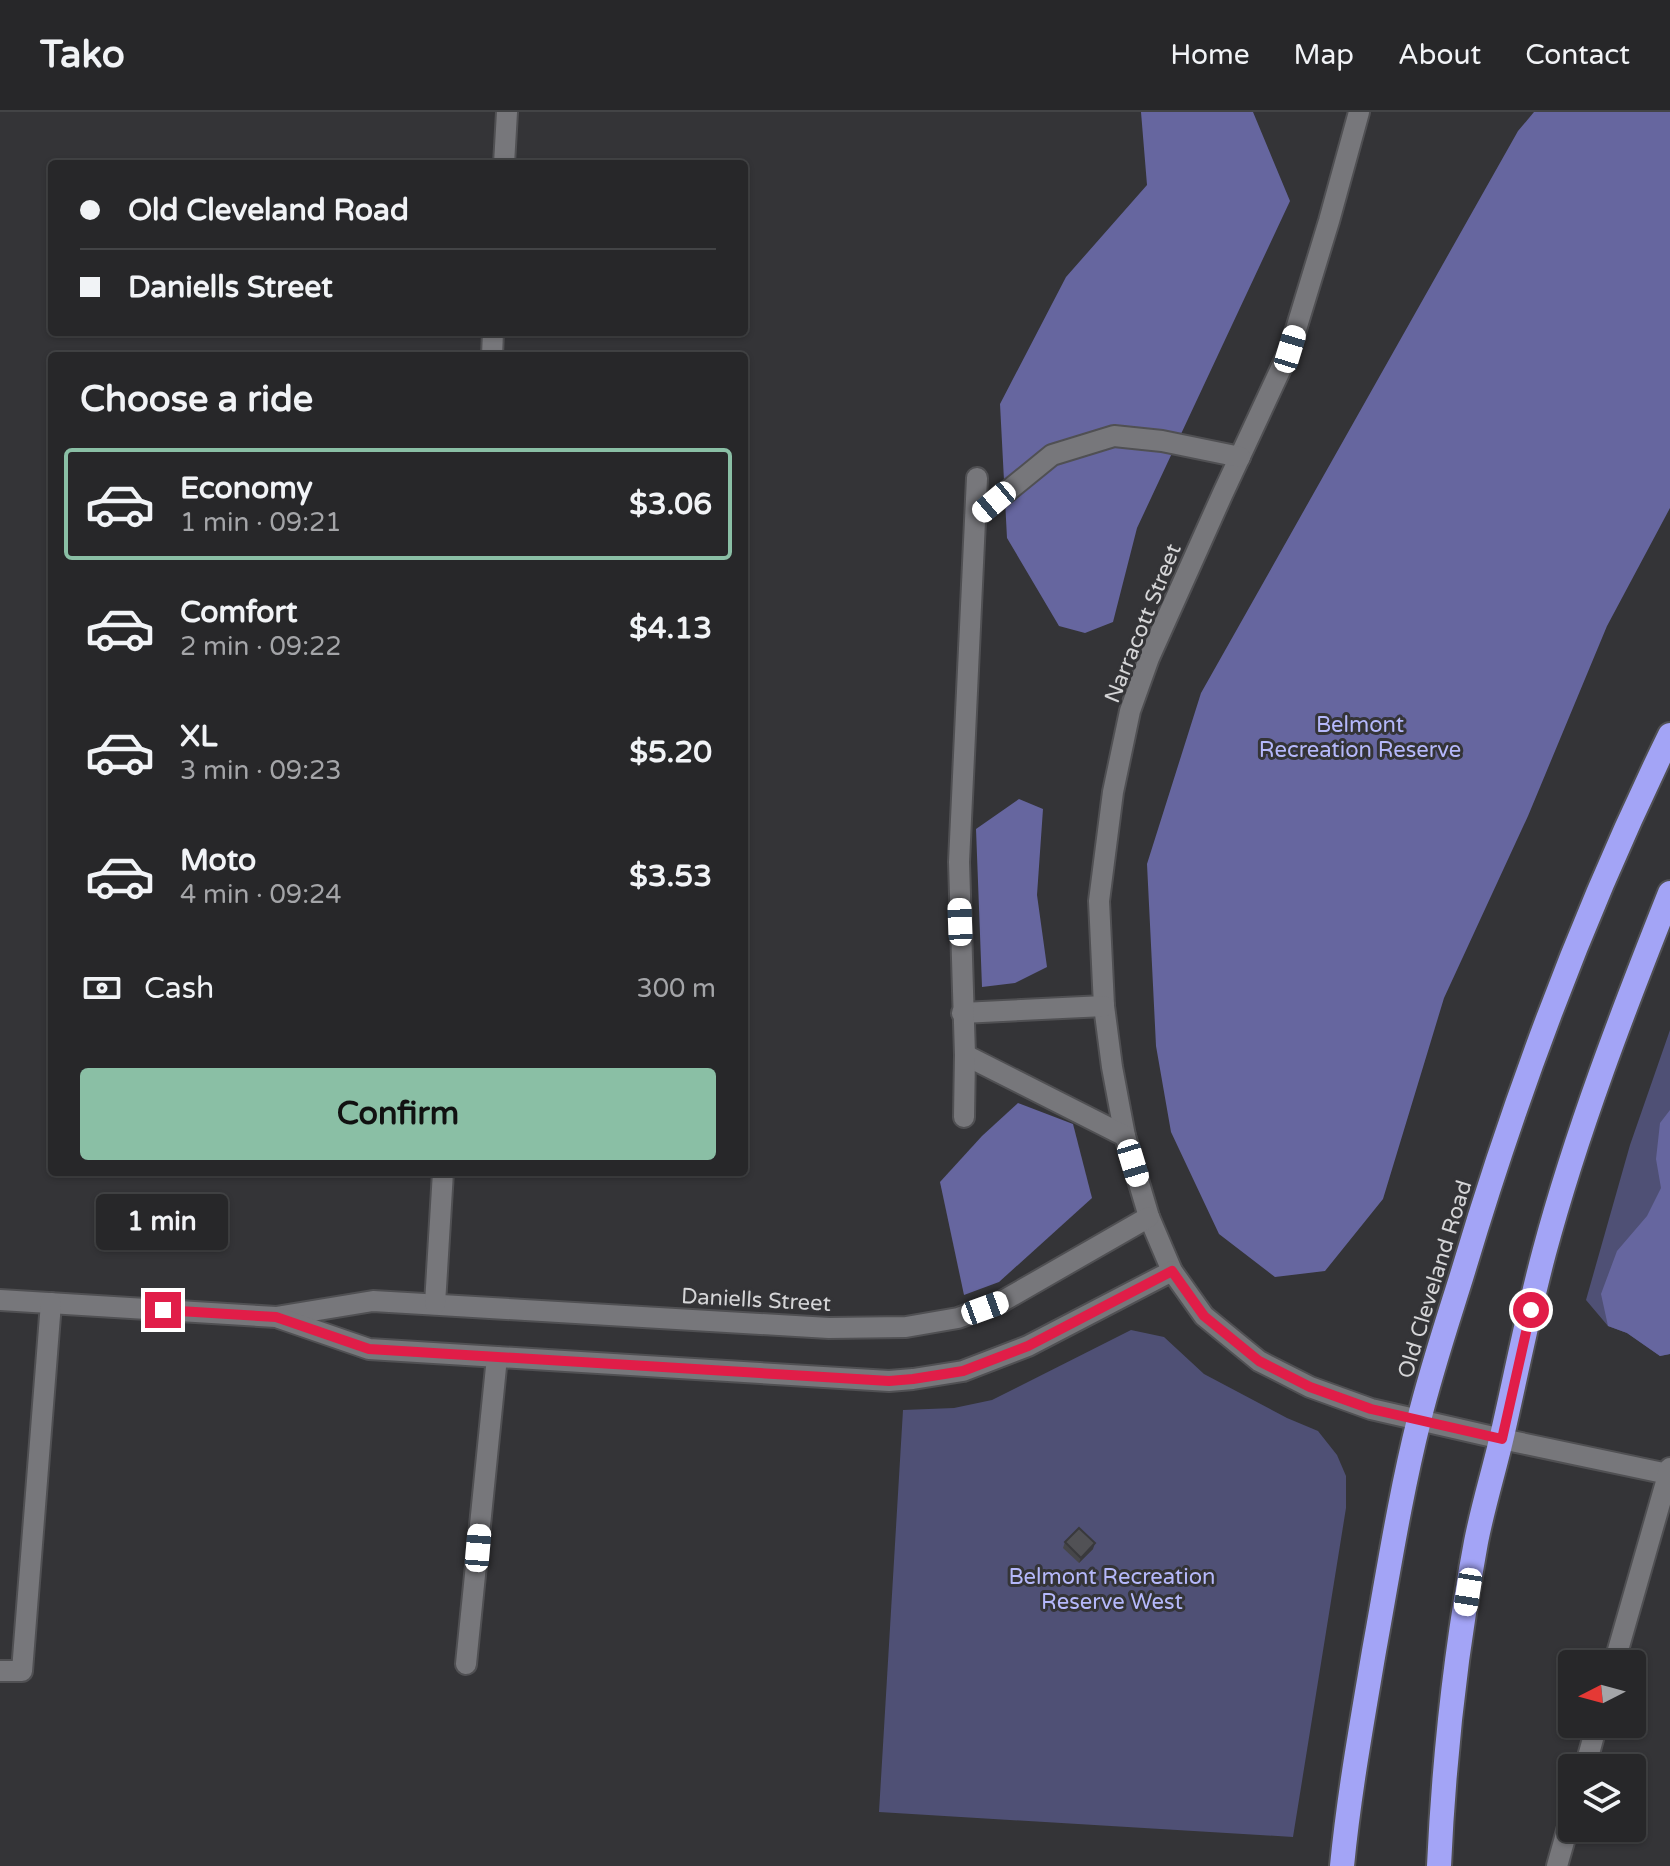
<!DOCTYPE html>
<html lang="en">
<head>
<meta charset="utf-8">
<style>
  body { margin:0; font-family:"Varela Round",sans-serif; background:#333335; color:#f1f3f6; height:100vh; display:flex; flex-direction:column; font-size:30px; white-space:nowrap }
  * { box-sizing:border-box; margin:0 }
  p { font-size:26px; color:#a4a5a8 }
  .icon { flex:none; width:44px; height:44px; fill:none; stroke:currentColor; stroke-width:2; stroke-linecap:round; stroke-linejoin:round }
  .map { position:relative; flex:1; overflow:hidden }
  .panel { position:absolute; left:48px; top:240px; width:700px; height:824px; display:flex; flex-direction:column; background:#272729; border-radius:8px; box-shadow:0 2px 6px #0004,0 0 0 2px #434446 }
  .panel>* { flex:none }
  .guide { position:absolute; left:48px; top:48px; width:700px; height:176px; border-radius:8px; box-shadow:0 2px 6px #0004,0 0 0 2px #434446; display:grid; align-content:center; height:176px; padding:0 32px; background:#272729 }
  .needle { width:52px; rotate:264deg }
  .buttons { position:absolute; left:1558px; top:1538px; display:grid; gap:16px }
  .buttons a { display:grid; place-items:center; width:88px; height:88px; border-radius:8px; background:#272729; box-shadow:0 2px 6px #0004,0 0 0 2px #434446; font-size:40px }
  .end { position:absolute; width:36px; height:36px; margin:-18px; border:10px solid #e11d48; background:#fff; box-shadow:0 0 0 4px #fff }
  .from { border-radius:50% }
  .bubble { position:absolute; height:56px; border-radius:8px; background:#272729; box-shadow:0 2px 6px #0004,0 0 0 2px #434446; font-size:26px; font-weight:700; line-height:56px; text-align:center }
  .car { position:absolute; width:24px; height:48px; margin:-24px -12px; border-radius:10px; box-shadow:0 0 6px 2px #0007; background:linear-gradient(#fff 24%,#345 0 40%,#fff 0 76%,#345 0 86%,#fff 0) }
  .guide b { display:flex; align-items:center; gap:28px; height:76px; font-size:30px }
  .guide b+b { border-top:2px solid #434446 }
  .guide i { width:20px; height:20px; background:#f1f3f6 }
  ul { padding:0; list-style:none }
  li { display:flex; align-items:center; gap:24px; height:112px; margin:0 16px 12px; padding:0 16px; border:4px solid transparent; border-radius:8px }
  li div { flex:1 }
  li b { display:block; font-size:30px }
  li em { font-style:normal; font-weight:700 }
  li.current { border-color:#8abfa5 }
  li>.icon { width:72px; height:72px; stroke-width:1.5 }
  h2 { padding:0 32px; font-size:36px; line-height:96px }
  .pay { display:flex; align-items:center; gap:20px; height:88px; padding:0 32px; font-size:30px }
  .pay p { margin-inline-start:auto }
  .action { display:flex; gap:16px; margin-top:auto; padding:16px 32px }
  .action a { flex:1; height:92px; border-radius:8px; background:#8abfa5; color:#111; font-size:32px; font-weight:700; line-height:92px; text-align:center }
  header { display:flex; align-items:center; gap:48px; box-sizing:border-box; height:112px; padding:0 40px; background:#272729; border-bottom:2px solid #434446 }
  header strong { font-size:38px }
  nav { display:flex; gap:44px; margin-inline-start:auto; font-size:28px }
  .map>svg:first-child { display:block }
  .green { fill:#4f5075 }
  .forest { fill:#66669f }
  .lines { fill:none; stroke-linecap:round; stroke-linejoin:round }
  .minor-casing { stroke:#505053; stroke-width:24 }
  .highway-casing { stroke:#505053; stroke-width:28 }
  .minor { stroke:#77777b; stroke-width:20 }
  .highway { stroke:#a3a4f6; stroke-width:24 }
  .wall { fill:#464649 }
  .shaded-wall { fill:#39393c }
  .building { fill:#515155; stroke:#39393c; stroke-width:2 }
  .route { stroke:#e11d48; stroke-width:10 }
  .labels { text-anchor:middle; stroke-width:6; stroke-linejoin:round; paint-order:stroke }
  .street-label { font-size:22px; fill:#d5d5d7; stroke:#343437 }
  .park-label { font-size:22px; fill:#b5b8fa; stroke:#343437 }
</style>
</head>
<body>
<header>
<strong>Tako</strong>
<nav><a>Home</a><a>Map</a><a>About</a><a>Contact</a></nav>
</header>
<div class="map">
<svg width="1670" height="1754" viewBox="0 0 1670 1754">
  <rect width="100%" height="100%" fill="#343437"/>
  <g class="green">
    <polygon points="1670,918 1670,1242 1660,1244 1627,1221 1608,1214 1586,1188 1630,1033"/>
    <polygon points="1131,1218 1164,1225 1204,1262 1287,1306 1318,1319 1337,1343 1346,1364 1346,1396 1293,1725 879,1700 903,1298 954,1296 992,1288"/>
  </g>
  <g class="forest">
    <polygon points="1141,0 1253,0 1290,89 1137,416 1113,510 1085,521 1059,514 1007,426 1000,292 1066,165 1147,73"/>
    <polygon points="1534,0 1670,0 1670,396 1607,514 1528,704 1444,886 1383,1087 1325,1159 1275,1165 1219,1122 1171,1020 1156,934 1147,752 1201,581 1518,19"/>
    <polygon points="1019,687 1043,697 1037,783 1047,855 1015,871 982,875 976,717"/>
    <polygon points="1018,991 1073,1012 1092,1086 999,1170 964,1183 940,1070 982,1024"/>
    <polygon points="1670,998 1670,1242 1660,1244 1627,1221 1608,1214 1601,1182 1617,1139 1647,1104 1661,1076 1656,1047 1660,1011"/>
  </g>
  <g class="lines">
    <g class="minor-casing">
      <g id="minor">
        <polyline points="1359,0 1329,109 1290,237 1223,381 1149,546 1130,599 1113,680 1099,789 1104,894 1112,955 1125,1024 1149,1105 1172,1159 1204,1204 1259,1249 1310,1275 1371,1297 1502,1327 1668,1362"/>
        <polyline points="504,52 507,0"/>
        <polyline points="492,244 493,220"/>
        <polyline points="976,405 1052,343 1114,324 1162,329 1240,345"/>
        <polyline points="962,901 1104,894"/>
        <polyline points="965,943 1125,1024"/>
        <polyline points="964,1005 965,943 959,750 977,366"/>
        <polyline points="0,1188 276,1205 373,1189 829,1216 906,1215 958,1206 1001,1190 1149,1105"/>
        <polyline points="435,1192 443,1060"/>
        <polyline points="279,1206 369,1237 889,1269 913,1267 963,1259 1028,1234 1172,1159"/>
        <polyline points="466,1552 497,1245"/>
        <polyline points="1614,1552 1670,1356"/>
        <polyline points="0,1559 22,1559 51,1191"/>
        <polyline points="1585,1656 1597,1612"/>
        <polyline points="1557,1754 1572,1701"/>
      </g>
    </g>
    <g class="highway-casing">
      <g id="highway">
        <path d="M1342 1754C1349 1682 1362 1610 1374 1539 1388 1462 1400 1384 1419 1308 1431 1259 1447 1211 1462 1163 1517 978 1585 797 1670 623"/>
        <path d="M1439 1754C1444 1645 1456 1536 1476 1430 1483 1394 1494 1359 1502 1324 1516 1263 1528 1201 1544 1141 1577 1018 1623 899 1670 781"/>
      </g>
    </g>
    <use href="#minor" class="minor"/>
    <use href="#highway" class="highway"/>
  </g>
  <polygon class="wall" points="1065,1430 1093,1437 1079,1451 1063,1436"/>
  <polygon class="shaded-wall" points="1095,1431 1093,1437 1079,1451 1081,1446"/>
  <polygon class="building" points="1079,1416 1095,1431 1081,1446 1065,1430"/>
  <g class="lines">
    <polyline class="route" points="163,1198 276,1205 369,1237 889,1269 913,1267 963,1259 1028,1234 1172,1159 1204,1204 1259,1249 1310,1275 1371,1297 1502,1327 1531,1198"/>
  </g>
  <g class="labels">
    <g class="street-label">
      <text transform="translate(1142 511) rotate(-68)" y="8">Narracott Street</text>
      <text transform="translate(1434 1167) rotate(-73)" y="8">Old Cleveland Road</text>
      <text transform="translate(756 1187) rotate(3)" y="8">Daniells Street</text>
    </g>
    <g class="park-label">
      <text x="1360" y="620">Belmont<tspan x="1360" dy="25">Recreation Reserve</tspan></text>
      <text x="1112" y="1472">Belmont Recreation<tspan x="1112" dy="25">Reserve West</tspan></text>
    </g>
  </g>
</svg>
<div class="buttons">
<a><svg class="needle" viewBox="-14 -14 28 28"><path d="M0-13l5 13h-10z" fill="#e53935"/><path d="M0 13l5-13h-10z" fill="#a4a5a8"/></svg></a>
<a><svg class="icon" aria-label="layers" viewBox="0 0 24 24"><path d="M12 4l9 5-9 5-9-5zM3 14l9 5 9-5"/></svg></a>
</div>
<i class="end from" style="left:1531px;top:1198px"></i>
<i class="end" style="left:163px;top:1198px"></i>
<div class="bubble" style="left:96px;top:1082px;width:132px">1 min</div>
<i class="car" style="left:1290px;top:237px;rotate:17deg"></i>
<i class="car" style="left:994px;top:390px;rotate:230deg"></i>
<i class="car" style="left:960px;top:810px;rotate:358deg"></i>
<i class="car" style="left:1133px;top:1051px;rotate:163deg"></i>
<i class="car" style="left:985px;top:1196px;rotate:70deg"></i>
<i class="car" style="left:478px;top:1436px;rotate:5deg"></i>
<i class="car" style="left:1468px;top:1480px;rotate:189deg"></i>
<div class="guide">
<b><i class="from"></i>Old Cleveland Road</b>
<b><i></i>Daniells Street</b>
</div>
<section class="panel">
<h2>Choose a ride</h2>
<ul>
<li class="current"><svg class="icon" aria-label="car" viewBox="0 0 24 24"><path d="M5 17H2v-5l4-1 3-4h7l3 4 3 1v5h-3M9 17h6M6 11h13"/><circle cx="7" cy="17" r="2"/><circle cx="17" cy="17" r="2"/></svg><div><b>Economy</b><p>1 min · 09:21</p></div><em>$3.06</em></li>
<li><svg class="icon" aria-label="car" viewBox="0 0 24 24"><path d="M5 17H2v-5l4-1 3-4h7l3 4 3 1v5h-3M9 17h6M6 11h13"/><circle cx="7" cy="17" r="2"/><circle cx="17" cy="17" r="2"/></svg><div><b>Comfort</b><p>2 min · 09:22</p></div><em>$4.13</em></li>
<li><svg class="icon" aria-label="car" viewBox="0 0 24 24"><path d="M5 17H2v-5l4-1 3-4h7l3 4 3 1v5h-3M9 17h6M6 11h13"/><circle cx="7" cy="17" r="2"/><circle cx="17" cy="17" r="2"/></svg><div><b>XL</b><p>3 min · 09:23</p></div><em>$5.20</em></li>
<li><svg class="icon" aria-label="car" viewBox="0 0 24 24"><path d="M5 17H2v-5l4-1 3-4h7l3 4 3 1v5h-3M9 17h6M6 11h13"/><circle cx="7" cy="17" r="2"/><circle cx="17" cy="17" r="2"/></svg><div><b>Moto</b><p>4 min · 09:24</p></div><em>$3.53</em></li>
</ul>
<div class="pay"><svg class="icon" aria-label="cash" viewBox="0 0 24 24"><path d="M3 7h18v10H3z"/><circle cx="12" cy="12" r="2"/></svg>Cash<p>300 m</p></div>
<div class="action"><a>Confirm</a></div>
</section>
</div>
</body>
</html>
